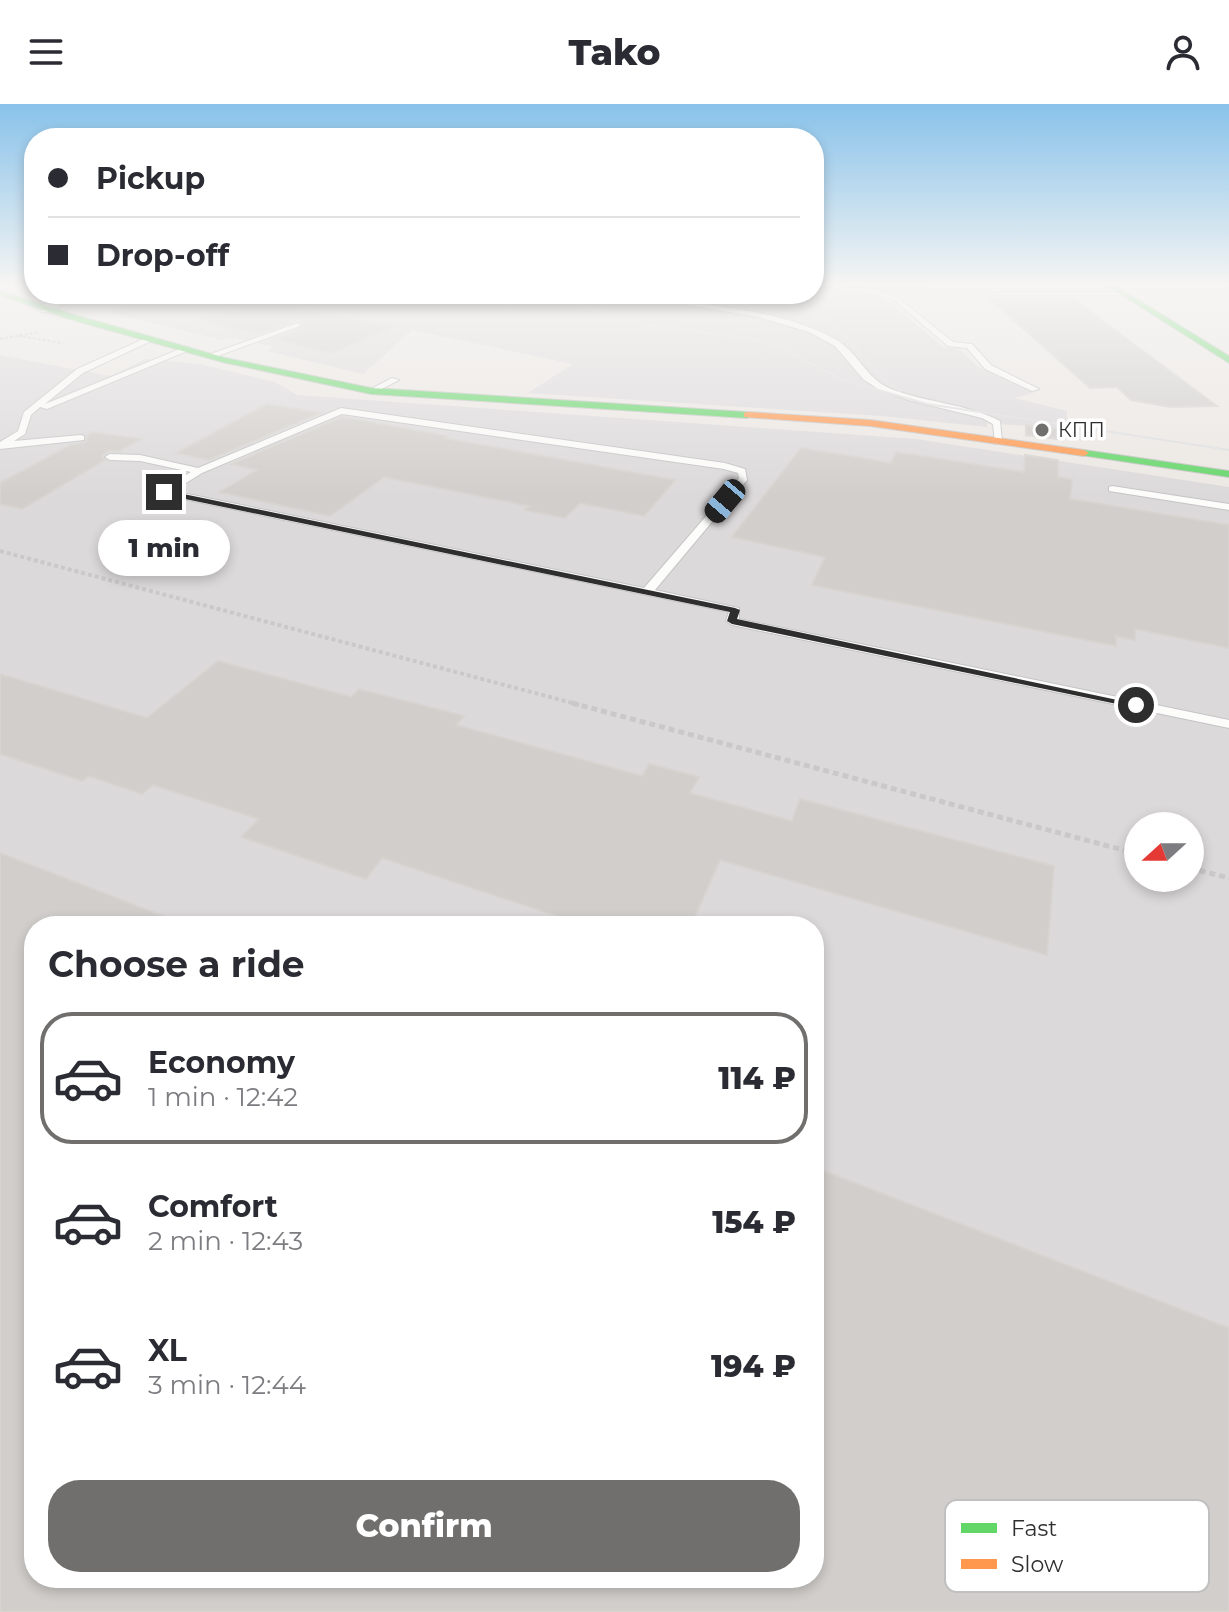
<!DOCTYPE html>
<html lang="en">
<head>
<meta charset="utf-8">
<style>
  body { margin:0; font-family:Montserrat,sans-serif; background:#f2f2f3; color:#2b2b33; height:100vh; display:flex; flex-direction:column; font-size:30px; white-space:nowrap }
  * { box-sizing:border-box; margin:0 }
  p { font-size:26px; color:#7c7c81 }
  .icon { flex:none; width:44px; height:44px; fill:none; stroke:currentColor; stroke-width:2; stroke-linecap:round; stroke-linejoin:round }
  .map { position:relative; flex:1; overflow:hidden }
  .side { position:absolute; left:24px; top:812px; width:800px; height:672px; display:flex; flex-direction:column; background:#fff; border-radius:32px; box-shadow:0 4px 12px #0003 }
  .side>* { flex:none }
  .top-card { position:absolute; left:24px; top:24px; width:800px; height:176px; border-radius:32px; box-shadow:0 4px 12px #0003; display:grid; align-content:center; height:176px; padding:0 24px; background:#fff }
  .needle { width:52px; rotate:249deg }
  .tools { position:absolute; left:1124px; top:708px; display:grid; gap:16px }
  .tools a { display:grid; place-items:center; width:80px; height:80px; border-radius:50%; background:#fff; box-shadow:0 4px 12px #0003; font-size:40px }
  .end { position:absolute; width:36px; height:36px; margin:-18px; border:10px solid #2e2e2e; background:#fff; box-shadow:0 0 0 4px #fff }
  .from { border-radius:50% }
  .bubble { position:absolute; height:56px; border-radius:28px; background:#fff; box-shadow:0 4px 12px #0003; font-size:26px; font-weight:800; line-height:56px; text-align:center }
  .car { position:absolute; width:24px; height:48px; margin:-24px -12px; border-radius:10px; box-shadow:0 0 6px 2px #0007; background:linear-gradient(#222 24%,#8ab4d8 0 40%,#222 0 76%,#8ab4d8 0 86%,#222 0) }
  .top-card b { display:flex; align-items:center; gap:28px; height:76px; font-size:30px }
  .top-card b+b { border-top:2px solid #e1e1e2 }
  .top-card i { width:20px; height:20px; background:#2b2b33 }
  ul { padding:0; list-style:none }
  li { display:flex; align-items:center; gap:24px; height:132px; margin:0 16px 12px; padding:0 8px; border:4px solid transparent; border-radius:32px }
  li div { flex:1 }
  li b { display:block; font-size:30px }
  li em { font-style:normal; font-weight:800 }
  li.on { border-color:#706f6e }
  li>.icon { width:72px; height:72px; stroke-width:1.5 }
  h2 { padding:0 24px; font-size:36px; line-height:96px }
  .cta { display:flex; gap:16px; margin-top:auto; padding:16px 24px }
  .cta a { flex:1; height:92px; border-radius:32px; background:#706f6e; color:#fff; font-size:32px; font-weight:800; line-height:92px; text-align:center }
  header { display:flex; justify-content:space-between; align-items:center; height:104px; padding:0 24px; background:#fff; font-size:36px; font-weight:800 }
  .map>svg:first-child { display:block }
  .industrial { fill:#dcd9db; fill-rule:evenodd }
  .building { fill:#d1cecb; stroke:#d7d4d0; stroke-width:2 }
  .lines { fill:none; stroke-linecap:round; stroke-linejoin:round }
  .lane-casing { stroke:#c5c4c5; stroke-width:2 }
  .street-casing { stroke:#c5c4c5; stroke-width:2 }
  .fast-casing { stroke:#c5c4c5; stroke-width:2 }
  .slow-casing { stroke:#c5c4c5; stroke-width:2 }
  .path-far2 { stroke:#c9c9c8; stroke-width:2; stroke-dasharray:3 2; stroke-linecap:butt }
  .path-far1 { stroke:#c9c9c8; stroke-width:4; stroke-dasharray:4 3; stroke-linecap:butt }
  .path { stroke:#c9c9c8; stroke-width:5; stroke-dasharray:6 4; stroke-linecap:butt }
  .lane { fill:#fcfcfb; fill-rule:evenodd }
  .street { fill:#fcfcfb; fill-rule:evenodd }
  .fast { fill:#63d668; fill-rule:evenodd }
  .slow { fill:#ff974d; fill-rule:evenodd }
  .tram { stroke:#dfdfe1; stroke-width:2 }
  .route { fill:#2e2e2e }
  .poi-dot { fill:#706f6e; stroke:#fff; stroke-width:3 }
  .labels { text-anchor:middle; stroke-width:7; stroke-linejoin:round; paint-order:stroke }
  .far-poi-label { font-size:20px; fill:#2e2e2e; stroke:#fff; text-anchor:start }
  .key { fill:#fff; stroke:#c0c0c0; stroke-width:2 }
  .key-label { font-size:22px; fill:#2e2e2e }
</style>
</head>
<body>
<header><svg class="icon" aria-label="menu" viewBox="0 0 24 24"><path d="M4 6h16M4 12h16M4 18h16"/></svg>Tako<svg class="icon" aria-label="person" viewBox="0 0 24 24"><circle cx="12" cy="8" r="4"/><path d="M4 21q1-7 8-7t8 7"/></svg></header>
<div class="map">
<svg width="1229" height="1508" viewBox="0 0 1229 1508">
  <rect width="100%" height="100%" fill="#ece8e4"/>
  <g class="industrial">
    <polygon points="814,181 922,181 929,188 876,191 887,196 944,244 958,244 978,263 1034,289 1014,294 1067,307 1067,331 1026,326 1026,322 987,319 987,323 882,312 528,289 573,260 412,226 363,270 267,247 273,243 249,237 235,234 222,236 111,209 143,190 814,190"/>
    <path d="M0 251 110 272 146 255 200 260 275 278 297 291 916 335 1229 383V1508H0ZM1138 722H1190V774H1138ZM34 822H814V1474H34Z"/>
  </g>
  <g class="building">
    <polygon points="989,194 1072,194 1217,302 1170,303 1131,296 1117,283 1090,284"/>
    <polygon points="259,196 395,223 331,249 274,235 301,225 302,220 299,216 257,230 199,216"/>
    <polygon points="267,300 321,309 209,356 176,349"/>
    <polygon points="342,313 447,332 444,334 675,376 644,412 580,399 565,414 525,406 530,402 384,373 330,412 220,388 257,366 231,360"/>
    <polygon points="1026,321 1057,325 1058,335 1026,331"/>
    <polygon points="92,328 141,335 120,347 108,347 102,352 105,356 22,405 0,400 0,379 70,341 86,338 87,331"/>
    <polygon points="801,344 891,359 896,348 1024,368 1025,351 1058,356 1058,373 1072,375 1070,395 1229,421 1229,544 1135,525 1135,536 1116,532 1116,542 812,481 825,453 732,433"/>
    <polygon points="218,557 351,593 359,585 464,612 456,621 642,672 649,660 699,673 690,689 792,717 800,695 1054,762 1047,851 720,756 691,822 587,822 382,754 366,775 241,733 259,715 153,681 142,690 89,672 82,677 0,650 0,570 147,614"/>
    <polygon points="0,749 184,820 34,822 34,1474 814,1474 814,1063 1229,1224 1229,1508 0,1508"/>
  </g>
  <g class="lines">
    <g class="lane-casing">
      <g id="lane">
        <polygon points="816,181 876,186 898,194 953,238 972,240 991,261 1039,285 1032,287 985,265 967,244 948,242 894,196 875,190"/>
        <polygon points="1124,188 1126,191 992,191 995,189"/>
        <path d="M621 190C641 190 661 194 682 197 733 204 789 210 835 235 858 248 865 273 889 284 925 299 965 299 1000 317L1002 338 995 340 993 320 982 314 908 296 878 285 863 275 835 242 809 228 759 213Z"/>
        <polygon points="298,219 300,222 212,254 205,252"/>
        <polygon points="148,233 155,235 83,269 45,300 185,243 192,245 47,305 40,303 31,311 25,330 14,337 81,331 84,332 84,336 0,345 0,338 18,327 24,308 77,265"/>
        <polygon points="392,274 399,276 374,289 367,287"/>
        <path d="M341 304 725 359 745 365 747 376 655 486 739 504V515L1229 616V624L732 521 726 517 729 508 164 391 159 388 161 386 191 368 140 357 110 356 105 353 110 350 140 351 198 364ZM342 310 724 365 738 369 739 374 644 484 173 387 202 369Z"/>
        <polygon points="1112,382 1229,400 1229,406 1109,387 1109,383"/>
      </g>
    </g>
    <g class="street-casing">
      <polygon id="street" points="59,190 73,190 52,208 42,208 42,202"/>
    </g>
    <g class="fast-casing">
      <g id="fast">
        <polygon points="1106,181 1114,181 1229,252 1229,259"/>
        <polygon points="0,187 75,211 226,254 371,284 747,308 752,311 747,314 371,290 222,258 69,215 0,191"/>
        <polygon points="1084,346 1229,367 1229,373 1080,351 1080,347"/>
      </g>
    </g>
    <g class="slow-casing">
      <polygon id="slow" points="747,308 870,316 1084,346 1089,349 1084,352 870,322 744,313 744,309"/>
    </g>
    <g class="path-far2">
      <polyline points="1174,189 1229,188"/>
      <polyline points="119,199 133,190"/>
      <polyline points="18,232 63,239"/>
      <polyline points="0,235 38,228"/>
    </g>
    <polyline class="path-far1" points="0,447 580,601"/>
    <g class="path">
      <polyline points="572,599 1138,750"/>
      <polyline points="1190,764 1229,774"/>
    </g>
    <use href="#lane" class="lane"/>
    <use href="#street" class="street"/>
    <use href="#fast" class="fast"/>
    <use href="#slow" class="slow"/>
    <g class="tram">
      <polyline points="573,190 573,197 581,202 641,220 756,236 780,243 841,275 927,300 1229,346"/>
      <path d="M702 190C750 196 807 194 843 230 863 250 875 272 900 287"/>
    </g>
  </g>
  <linearGradient id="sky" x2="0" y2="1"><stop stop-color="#88c2ea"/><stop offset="0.46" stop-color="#f6f5f3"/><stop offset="1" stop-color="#f6f5f3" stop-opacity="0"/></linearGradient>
  <rect width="1229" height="392" fill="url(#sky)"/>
  <polygon class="route" points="164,386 735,504 740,506 737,515 1141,601 1136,604 732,520 727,517 730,508 161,390"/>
  <circle class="poi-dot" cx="1042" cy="326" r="8"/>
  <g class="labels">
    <g class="far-poi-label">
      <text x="1058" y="333">КПП</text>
    </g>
  </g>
  <rect x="945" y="1396" width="264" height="92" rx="12" class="key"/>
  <rect x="961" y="1419" width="36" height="10" fill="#63d668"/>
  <rect x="961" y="1455" width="36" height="10" fill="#ff974d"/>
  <g class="key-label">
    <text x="1011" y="1432">Fast</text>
    <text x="1011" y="1468">Slow</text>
  </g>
</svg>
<div class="tools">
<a><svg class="needle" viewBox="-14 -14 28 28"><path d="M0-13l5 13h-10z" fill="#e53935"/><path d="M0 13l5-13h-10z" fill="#7c7c81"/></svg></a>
</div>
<i class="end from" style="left:1136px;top:601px"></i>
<i class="end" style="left:164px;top:388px"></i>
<div class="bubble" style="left:98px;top:416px;width:132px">1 min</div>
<i class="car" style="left:725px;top:397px;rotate:220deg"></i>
<div class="top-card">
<b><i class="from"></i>Pickup</b>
<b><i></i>Drop-off</b>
</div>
<section class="side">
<h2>Choose a ride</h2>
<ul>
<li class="on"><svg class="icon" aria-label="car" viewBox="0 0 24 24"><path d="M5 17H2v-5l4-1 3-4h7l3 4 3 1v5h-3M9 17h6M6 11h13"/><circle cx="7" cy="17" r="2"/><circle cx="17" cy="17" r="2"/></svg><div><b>Economy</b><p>1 min · 12:42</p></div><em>114 ₽</em></li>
<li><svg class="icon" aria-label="car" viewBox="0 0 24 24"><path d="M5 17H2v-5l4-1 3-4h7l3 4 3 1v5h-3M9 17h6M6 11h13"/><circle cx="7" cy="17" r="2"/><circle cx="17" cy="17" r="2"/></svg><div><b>Comfort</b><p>2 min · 12:43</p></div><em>154 ₽</em></li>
<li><svg class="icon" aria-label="car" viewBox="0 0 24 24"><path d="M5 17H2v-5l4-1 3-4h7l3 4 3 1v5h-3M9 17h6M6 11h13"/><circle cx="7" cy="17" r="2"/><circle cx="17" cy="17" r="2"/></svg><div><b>XL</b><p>3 min · 12:44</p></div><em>194 ₽</em></li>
</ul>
<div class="cta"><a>Confirm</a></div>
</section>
</div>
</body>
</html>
